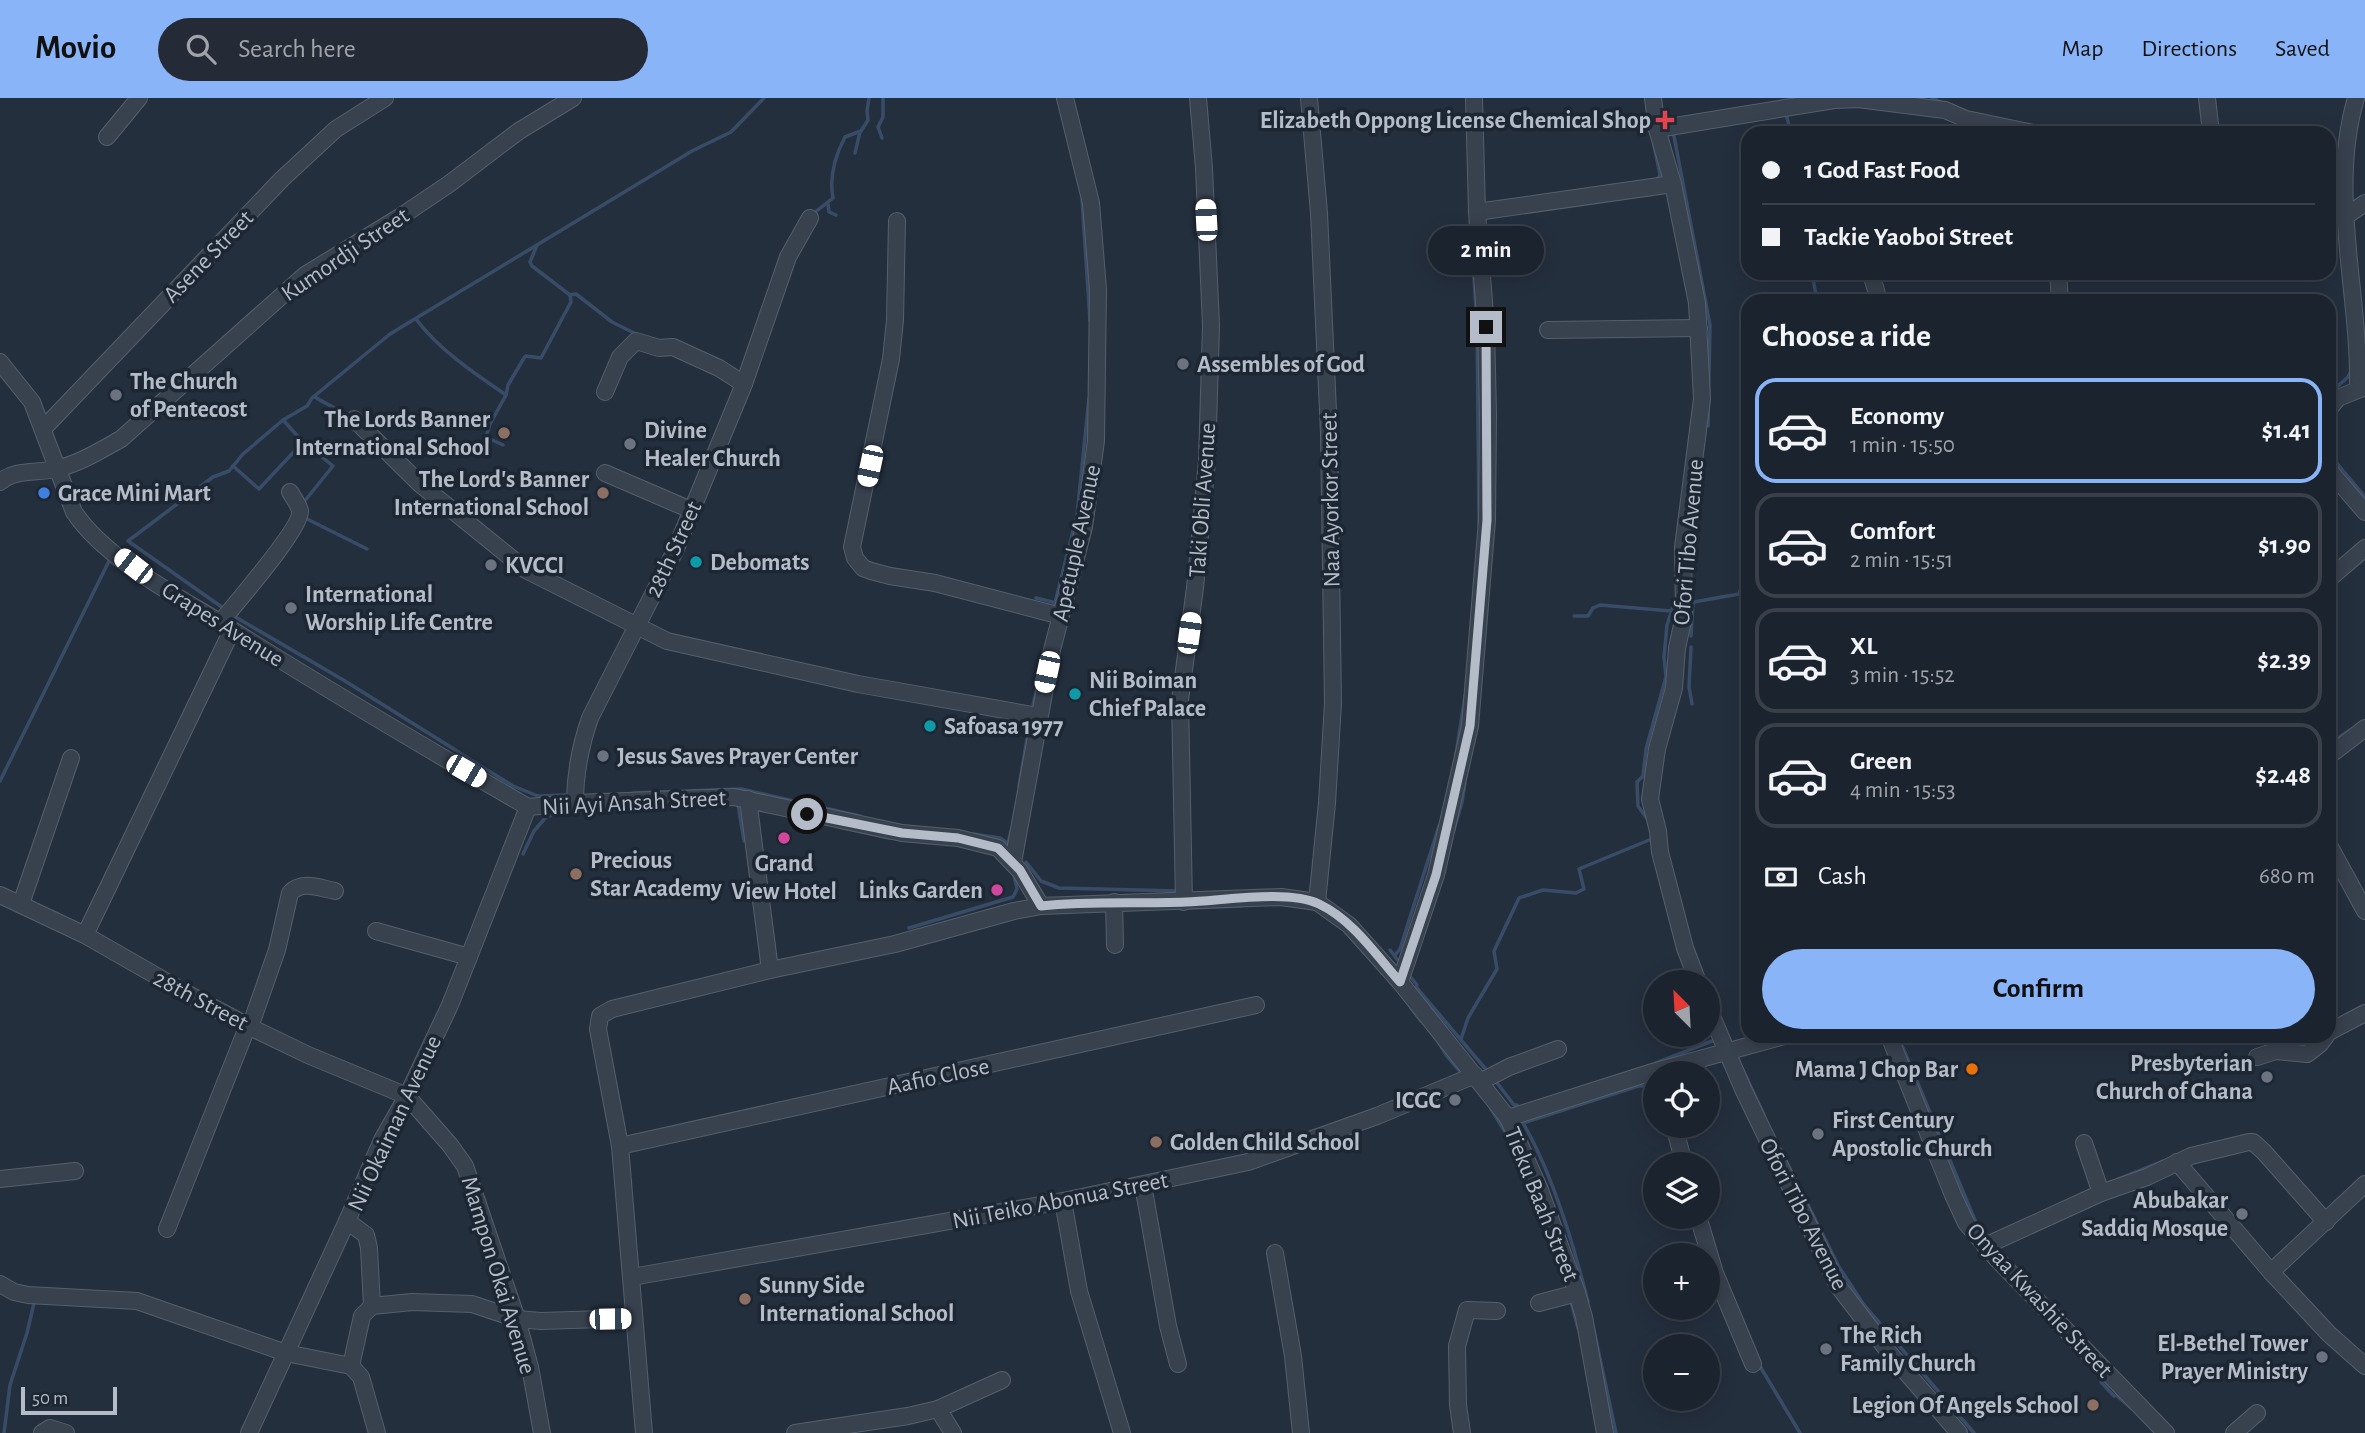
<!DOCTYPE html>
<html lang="en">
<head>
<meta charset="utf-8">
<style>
  body { margin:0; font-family:"Alegreya Sans",sans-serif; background:#242b36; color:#f1f3f6; height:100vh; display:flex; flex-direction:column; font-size:26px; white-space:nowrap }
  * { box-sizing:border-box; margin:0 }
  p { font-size:23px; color:#a0a4aa }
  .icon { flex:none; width:38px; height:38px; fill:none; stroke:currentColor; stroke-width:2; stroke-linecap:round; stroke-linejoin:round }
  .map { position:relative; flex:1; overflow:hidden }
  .sheet { position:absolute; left:1741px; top:196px; width:595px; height:749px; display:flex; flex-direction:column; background:#1b232e; border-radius:21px; box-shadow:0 4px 18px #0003,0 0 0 2px #39404a }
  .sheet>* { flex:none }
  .top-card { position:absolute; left:1741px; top:28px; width:595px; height:154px; border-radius:21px; box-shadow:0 4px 18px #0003,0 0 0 2px #39404a; display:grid; align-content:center; height:154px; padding:0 21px; background:#1b232e }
  .needle { width:46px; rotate:336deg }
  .tools { position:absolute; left:1643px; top:872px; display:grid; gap:14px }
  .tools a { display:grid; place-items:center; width:77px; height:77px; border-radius:50%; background:#1b232e; box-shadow:0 4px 18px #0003,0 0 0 2px #39404a; font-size:35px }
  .scale { position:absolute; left:21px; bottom:18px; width:96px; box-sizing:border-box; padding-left:7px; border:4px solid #b4bcc9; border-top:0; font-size:19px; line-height:24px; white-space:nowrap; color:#b4bcc9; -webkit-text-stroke:5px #1d2633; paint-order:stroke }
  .end { position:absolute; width:32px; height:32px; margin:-16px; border:9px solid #b4bcc9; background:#111; box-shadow:0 0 0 4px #111 }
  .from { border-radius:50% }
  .bubble { position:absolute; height:49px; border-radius:24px; background:#1b232e; box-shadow:0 4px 18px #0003,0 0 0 2px #39404a; font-size:23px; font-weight:700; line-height:49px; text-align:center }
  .car { position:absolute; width:21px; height:42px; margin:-21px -10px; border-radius:9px; box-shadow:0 0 5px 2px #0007; background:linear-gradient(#fff 24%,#345 0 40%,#fff 0 76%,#345 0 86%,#fff 0) }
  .top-card b { display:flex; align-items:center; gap:24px; height:66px; font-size:26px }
  .top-card b+b { border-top:2px solid #39404a }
  .top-card i { width:18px; height:18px; background:#f1f3f6 }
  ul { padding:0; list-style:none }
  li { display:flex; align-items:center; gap:21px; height:105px; margin:0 14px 10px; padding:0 7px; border:4px solid #39404a; border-radius:21px }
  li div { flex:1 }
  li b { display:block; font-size:26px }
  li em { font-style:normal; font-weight:700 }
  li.current { border-color:#8ab4f8 }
  li>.icon { width:63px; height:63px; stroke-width:1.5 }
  h2 { padding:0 21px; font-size:32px; line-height:84px }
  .pay { display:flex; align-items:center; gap:18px; height:77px; padding:0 21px; font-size:26px }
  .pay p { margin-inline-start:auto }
  .button { display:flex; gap:14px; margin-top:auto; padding:14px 21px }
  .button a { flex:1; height:80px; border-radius:42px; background:#8ab4f8; color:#111; font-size:28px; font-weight:700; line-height:80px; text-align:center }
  header { display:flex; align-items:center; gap:42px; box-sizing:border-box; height:98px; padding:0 35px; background:#8ab4f8; color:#111 }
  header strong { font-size:33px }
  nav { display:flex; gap:38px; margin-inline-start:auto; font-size:24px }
  .search { width:490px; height:63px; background:#242b36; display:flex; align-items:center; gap:18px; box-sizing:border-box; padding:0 24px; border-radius:38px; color:#a0a4aa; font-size:26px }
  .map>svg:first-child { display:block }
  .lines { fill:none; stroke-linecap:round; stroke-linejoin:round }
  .stream { stroke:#394c67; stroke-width:3.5 }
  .minor-casing { stroke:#565f6c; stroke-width:18 }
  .minor { stroke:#38414e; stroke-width:16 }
  .route { stroke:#b4bcc9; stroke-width:9 }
  .health-dot { fill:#e0444e; stroke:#1d2633; stroke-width:2.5 }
  .worship-dot { fill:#6b7280; stroke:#1d2633; stroke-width:2.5 }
  .education-dot { fill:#8d6e63; stroke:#1d2633; stroke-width:2.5 }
  .shop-dot { fill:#3f7fe0; stroke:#1d2633; stroke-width:2.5 }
  .culture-dot { fill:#0f9aa8; stroke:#1d2633; stroke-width:2.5 }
  .hotel-dot { fill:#d1479c; stroke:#1d2633; stroke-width:2.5 }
  .food-dot { fill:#e8710a; stroke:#1d2633; stroke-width:2.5 }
  .labels { text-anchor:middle; stroke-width:7; stroke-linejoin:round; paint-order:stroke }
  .poi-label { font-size:24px; font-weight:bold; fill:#b4bcc9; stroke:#1d2633; text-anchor:start }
  .street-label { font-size:24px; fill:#b4bcc9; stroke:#1d2633 }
</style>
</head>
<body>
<header>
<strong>Movio</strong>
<div class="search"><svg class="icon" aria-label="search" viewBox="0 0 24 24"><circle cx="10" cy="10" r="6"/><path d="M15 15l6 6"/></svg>Search here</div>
<nav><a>Map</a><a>Directions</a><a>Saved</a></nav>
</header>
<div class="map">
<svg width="2365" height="1335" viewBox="0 0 2365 1335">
  <rect width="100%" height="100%" fill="#242f3e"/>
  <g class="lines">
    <g class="stream">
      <polyline points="1932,0 1943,5"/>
      <polyline points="1786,16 1791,35"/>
      <polyline points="1673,33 1710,227 1708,328"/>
      <polyline points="882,40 878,29 883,19 883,0"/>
      <polyline points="1654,47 1660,77 1657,82"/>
      <polyline points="855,55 860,34"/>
      <polyline points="1082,101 1090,223"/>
      <polyline points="828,106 829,114 836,117"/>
      <path d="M814 115 833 100C829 79 835 58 845 39L861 33 868 22 867 13 869 0"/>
      <polyline points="1470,123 1477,225 1479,426"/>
      <polyline points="1812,175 1817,203"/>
      <polyline points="570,197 576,196 612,224 638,237"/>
      <path d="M416 221C438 251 475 276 506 297L490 326 486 339 503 347"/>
      <polyline points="2329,296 2348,279 2351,273"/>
      <polyline points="506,297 508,287 524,260 526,258 541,260 571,204 570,197 532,168 530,164 537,147"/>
      <path d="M315 299C327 307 338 310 350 320"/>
      <polyline points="303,344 333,368 303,405"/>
      <polyline points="2330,357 2365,399"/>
      <polyline points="233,368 259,391 303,344 283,322"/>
      <polyline points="430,384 443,395"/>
      <polyline points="304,418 307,421 367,451"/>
      <polyline points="1036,500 1056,505"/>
      <polyline points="1688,505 1739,496 1748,468"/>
      <polyline points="226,512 128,443 213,379 229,373 243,356 283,322 307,308 312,300 390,236 692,53 731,34 764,0"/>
      <polyline points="1053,513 1077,417 1089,300"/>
      <polyline points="232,517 345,583 513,688 538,698 565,697"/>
      <polyline points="1574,518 1588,518 1593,510 1600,507 1671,513"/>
      <polyline points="1691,538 1693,505"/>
      <polyline points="1691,549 1689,589 1692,606"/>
      <polyline points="1032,612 1041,572"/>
      <polyline points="2329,646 2350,632"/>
      <polyline points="1456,656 1465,598"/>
      <polyline points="0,683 109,463 119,469"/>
      <polyline points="1019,688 1030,623"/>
      <polyline points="633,695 741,691 860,718"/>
      <polyline points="738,707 744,743"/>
      <polyline points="1648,722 1638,708 1637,684 1643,678 1646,651 1666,579 1664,559 1667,527 1674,506 1681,506"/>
      <polyline points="839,729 889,740"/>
      <polyline points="1453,735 1462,704 1465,685"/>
      <polyline points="973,736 1000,740 1009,746"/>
      <polyline points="1008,746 1011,733"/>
      <polyline points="523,756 534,733 547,718 582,713"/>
      <polyline points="1026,764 1041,783 1059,790 1178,793"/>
      <polyline points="1187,810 1242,808"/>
      <polyline points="909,830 1013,799 1017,791 1014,777"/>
      <polyline points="1390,852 1400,865"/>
      <polyline points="1395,857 1400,851 1439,728"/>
      <polyline points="1409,877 1417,887 1416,889 1489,975"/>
      <polyline points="1411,910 1421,923"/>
      <polyline points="1912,938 1901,945 1977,1127"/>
      <polyline points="1461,941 1468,920 1497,871 1494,853 1519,800 1543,792 1576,795 1584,791 1579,771 1654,740"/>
      <polyline points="1439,945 1447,958 1464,978"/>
      <polyline points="1656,965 1712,943 1717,943"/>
      <polyline points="1742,970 1764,1017"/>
      <polyline points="1494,981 1514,1007 1517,1007"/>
      <polyline points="1491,1011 1507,1037"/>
      <polyline points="1784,1059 1839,1169 1864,1207 1974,1335"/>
      <polyline points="2118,1081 2163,1063"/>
      <polyline points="1571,1204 1578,1230"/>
      <path d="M1588 1204C1574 1148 1552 1075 1523 1025L1638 988H1649L1656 998"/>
      <polyline points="1593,1228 1616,1335"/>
      <polyline points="1758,1265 1800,1335"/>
      <polyline points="2104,1280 2101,1284 2114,1298 2116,1297 2131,1310"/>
      <polyline points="4,1335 10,1287 27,1235 34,1205"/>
    </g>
    <g class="minor-casing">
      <g id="minor">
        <polyline points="1309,0 1319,115 1329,335 1333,605 1327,705 1317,804"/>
        <polyline points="1653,0 1657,31 1673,86 1697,205 1702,301 1683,449 1684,518 1677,550 1674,590 1657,651 1650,701 1658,733 1660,754 1685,850 1698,884"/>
        <polyline points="2207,0 2211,35"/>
        <path d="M2356 0C2328 95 2360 194 2358 291"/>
        <polyline points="1657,31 1834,2 1858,1 1945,12 1966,21 2033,35"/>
        <polyline points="107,39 139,0"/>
        <polyline points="1477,114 1673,86"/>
        <polyline points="2346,118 2365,105"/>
        <polyline points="897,123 895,222 891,261 852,449 855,460 863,470 871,473 890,478 935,485 1061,518"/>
        <polyline points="1871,175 1879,203"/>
        <polyline points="2058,175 2060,203"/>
        <polyline points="1548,232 1699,230"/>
        <path d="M0 264 32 304 74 414C105 461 179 499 226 528 326 591 426 650 528 709"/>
        <polyline points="605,294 620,259 636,243 659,250 673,249 719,270 744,286"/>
        <polyline points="2329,311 2338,300 2365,289"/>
        <polyline points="354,321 420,386 526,472 667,543 858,586 1038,618"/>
        <polyline points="43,331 282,81 336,31 385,0"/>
        <polyline points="2329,372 2365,414"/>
        <polyline points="605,375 691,412"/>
        <path d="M0 384C16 370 40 376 60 370 82 364 101 352 121 341L305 177 403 117 449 86 519 33 573 0"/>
        <polyline points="2329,481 2365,450"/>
        <path d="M220 525C234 507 302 430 300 413 299 407 293 399 290 394"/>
        <polyline points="2329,658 2365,630"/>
        <polyline points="748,701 770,872"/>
        <path d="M575 705C575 675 580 649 590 620L675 453 744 286 788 159 810 120"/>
        <polyline points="528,709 575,705 734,699 902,735 958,740 998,750 1020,773 1041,808"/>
        <polyline points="2329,747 2365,813"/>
        <polyline points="1013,764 1052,552 1084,429 1096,343 1098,191 1091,105 1065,0"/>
        <polyline points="0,797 85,837 188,896 250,929 308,957 407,998 450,1047 465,1068 517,1221 530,1269 542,1335"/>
        <polyline points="1114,804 1115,847"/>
        <polyline points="1184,804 1180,602 1195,490 1207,363 1211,227 1204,70 1198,0"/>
        <polyline points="21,806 71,660"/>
        <polyline points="376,833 469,859"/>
        <polyline points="85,837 232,532"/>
        <polyline points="1400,884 1436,777 1470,628 1487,422 1488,317 1486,229 1477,114 1474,0"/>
        <polyline points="1708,909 1743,991 1838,1188 1891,1257 1959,1335"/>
        <path d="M250 929 277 852 290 795C302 782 319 790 335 793"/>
        <polyline points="2329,934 2365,915"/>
        <polyline points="1889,938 1953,1097 1966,1125 1995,1159 2166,1335"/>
        <polyline points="2257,959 2276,953 2307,956 2320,946 2326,938"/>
        <polyline points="1480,984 1509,969 1558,951"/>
        <polyline points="1508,1020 1649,975 1784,938"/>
        <polyline points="1674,1027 1684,1066"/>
        <polyline points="2084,1045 2101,1095"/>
        <polyline points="620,1048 1256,907"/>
        <polyline points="2177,1064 2271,1174 2329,1236 2365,1268"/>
        <polyline points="0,1081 75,1073"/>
        <polyline points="1143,1087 1168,1228 1178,1266"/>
        <polyline points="1063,1103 1079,1193 1122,1335"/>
        <polyline points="1698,1118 1715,1175 1753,1266"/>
        <polyline points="347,1123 366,1137 369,1150 372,1208"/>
        <polyline points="167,1131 248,927"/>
        <polyline points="1985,1148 2101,1095 2147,1079 2191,1058 2249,1044 2253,1044 2264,1054 2326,1124"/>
        <polyline points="1275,1155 1293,1258 1301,1335"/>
        <polyline points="2271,1174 2365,1086"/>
        <polyline points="632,1179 1063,1103 1248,1064 1377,1018 1475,977"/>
        <polyline points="0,1186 14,1194 28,1197 137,1203 286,1255 351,1268 361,1279 377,1335"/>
        <polyline points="1539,1205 1577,1195"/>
        <polyline points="351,1268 362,1218 372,1208 412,1204 472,1206 517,1221 541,1223 633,1220"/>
        <polyline points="938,1311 953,1335"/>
        <polyline points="42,1335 50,1330 66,1335"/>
        <polyline points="249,1335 347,1123 382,1042 407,998 450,907 528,709"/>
        <polyline points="644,1335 620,1048 598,931 600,918 612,911 770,872 895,846 1014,813 1041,808 1281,799 1317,804 1349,827 1400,884 1508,1020 1540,1092 1577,1195 1584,1219 1605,1335"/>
        <polyline points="795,1335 908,1318 938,1311 1002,1282"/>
        <polyline points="1462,1335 1458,1307 1457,1248 1467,1212 1497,1213"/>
        <polyline points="2234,1335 2257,1315"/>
      </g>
    </g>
    <use href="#minor" class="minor"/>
  </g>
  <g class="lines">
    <path class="route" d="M807 716 902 735 958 740 998 750 1020 772 1041 808C1089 803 1137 806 1186 804 1221 803 1288 791 1319 806 1353 822 1376 857 1400 884L1436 777 1470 628 1487 422 1486 229"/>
  </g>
  <path class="health-dot" d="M1661.5 11.5h7v7h7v7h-7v7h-7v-7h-7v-7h7z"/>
  <g class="worship-dot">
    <circle cx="1183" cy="266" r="7"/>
    <circle cx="116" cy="297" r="7"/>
    <circle cx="630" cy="346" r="7"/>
    <circle cx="491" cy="467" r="7"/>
    <circle cx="291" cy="510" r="7"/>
    <circle cx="603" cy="658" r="7"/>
    <circle cx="2267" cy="979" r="7"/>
    <circle cx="1455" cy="1002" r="7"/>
    <circle cx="1818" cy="1036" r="7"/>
    <circle cx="2242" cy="1116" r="7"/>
    <circle cx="1826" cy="1251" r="7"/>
    <circle cx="2322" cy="1259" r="7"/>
  </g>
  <g class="education-dot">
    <circle cx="504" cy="335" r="7"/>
    <circle cx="603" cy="395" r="7"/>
    <circle cx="576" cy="776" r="7"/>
    <circle cx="1156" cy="1044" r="7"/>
    <circle cx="745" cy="1201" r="7"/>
    <circle cx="2093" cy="1307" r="7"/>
  </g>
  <circle class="shop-dot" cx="44" cy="395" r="7"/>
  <g class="culture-dot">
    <circle cx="696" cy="464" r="7"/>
    <circle cx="1075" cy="596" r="7"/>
    <circle cx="930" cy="628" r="7"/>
  </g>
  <g class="hotel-dot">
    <circle cx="784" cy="740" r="7"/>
    <circle cx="997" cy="792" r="7"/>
  </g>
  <circle class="food-dot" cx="1972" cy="971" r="7"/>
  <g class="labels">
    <g class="poi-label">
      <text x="1651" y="30" text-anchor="end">Elizabeth Oppong License Chemical Shop</text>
      <text x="1197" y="274">Assembles of God</text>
      <text x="130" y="291">The Church<tspan x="130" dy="28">of Pentecost</tspan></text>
      <text x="490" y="329" text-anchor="end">The Lords Banner<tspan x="490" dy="28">International School</tspan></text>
      <text x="644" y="340">Divine<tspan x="644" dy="28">Healer Church</tspan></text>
      <text x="589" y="389" text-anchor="end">The Lord's Banner<tspan x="589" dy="28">International School</tspan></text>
      <text x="58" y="403">Grace Mini Mart</text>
      <text x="710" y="472">Debomats</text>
      <text x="505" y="475">KVCCI</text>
      <text x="305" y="504">International<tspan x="305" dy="28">Worship Life Centre</tspan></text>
      <text x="1089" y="590">Nii Boiman<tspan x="1089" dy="28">Chief Palace</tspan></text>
      <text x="944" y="636">Safoasa 1977</text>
      <text x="617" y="666">Jesus Saves Prayer Center</text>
      <text x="590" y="770">Precious<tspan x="590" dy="28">Star Academy</tspan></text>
      <text x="784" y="773" text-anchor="middle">Grand<tspan x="784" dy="28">View Hotel</tspan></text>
      <text x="983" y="800" text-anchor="end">Links Garden</text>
      <text x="2253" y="973" text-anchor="end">Presbyterian<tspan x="2253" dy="28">Church of Ghana</tspan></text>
      <text x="1958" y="979" text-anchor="end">Mama J Chop Bar</text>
      <text x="1441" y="1010" text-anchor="end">ICGC</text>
      <text x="1832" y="1030">First Century<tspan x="1832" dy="28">Apostolic Church</tspan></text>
      <text x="1170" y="1052">Golden Child School</text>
      <text x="2228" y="1110" text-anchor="end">Abubakar<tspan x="2228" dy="28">Saddiq Mosque</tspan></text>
      <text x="759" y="1195">Sunny Side<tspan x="759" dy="28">International School</tspan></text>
      <text x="1840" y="1245">The Rich<tspan x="1840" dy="28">Family Church</tspan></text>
      <text x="2308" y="1253" text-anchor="end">El-Bethel Tower<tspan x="2308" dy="28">Prayer Ministry</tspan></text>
      <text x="2079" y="1315" text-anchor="end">Legion Of Angels School</text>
    </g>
    <g class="street-label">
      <text transform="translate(345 156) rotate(-34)" y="8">Kumordji Street</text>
      <text transform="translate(208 158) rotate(-46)" y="8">Asene Street</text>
      <text transform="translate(1202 402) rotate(-86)" y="8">Taki Obli Avenue</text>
      <text transform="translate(1330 402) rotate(-91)" y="8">Naa Ayorkor Street</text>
      <text transform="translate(1688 444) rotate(-85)" y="8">Ofori Tibo Avenue</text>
      <text transform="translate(1076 445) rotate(-78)" y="8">Apetuple Avenue</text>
      <text transform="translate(673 451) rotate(-65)" y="8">28th Street</text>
      <text transform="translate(223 526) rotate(32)" y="8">Grapes Avenue</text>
      <text transform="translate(634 704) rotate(-3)" y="8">Nii Ayi Ansah Street</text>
      <text transform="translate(201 902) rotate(28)" y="8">28th Street</text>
      <text transform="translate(938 978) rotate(-12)" y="8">Aafio Close</text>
      <text transform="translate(394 1025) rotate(-65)" y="8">Nii Okaiman Avenue</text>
      <text transform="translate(1060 1102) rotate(-11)" y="8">Nii Teiko Abonua Street</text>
      <text transform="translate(1542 1106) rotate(68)" y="8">Tieku Baah Street</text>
      <text transform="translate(1804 1116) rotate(63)" y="8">Ofori Tibo Avenue</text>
      <text transform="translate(499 1177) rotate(73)" y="8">Mampon Okai Avenue</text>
      <text transform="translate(2040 1202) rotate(47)" y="8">Onyaa Kwashie Street</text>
    </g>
  </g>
</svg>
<div class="tools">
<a><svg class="needle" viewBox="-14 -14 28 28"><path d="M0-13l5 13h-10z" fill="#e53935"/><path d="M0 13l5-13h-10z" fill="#a0a4aa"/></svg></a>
<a><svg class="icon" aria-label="locate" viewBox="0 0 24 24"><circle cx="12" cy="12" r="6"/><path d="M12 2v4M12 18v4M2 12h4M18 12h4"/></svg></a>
<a><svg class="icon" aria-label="layers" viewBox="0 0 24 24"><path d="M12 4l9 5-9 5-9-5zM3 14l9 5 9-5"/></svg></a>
<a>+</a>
<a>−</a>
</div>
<div class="scale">50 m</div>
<i class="end from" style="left:807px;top:716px"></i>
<i class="end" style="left:1486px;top:229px"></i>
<div class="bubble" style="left:1428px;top:128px;width:116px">2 min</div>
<i class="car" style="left:1206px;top:122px;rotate:357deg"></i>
<i class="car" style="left:870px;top:368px;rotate:192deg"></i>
<i class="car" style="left:133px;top:468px;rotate:308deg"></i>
<i class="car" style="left:1189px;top:535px;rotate:8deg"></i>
<i class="car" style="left:1047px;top:574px;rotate:192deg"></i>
<i class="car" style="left:466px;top:673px;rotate:120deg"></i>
<i class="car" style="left:610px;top:1221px;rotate:89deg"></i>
<div class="top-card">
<b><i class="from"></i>1 God Fast Food</b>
<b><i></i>Tackie Yaoboi Street</b>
</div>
<section class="sheet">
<h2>Choose a ride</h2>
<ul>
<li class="current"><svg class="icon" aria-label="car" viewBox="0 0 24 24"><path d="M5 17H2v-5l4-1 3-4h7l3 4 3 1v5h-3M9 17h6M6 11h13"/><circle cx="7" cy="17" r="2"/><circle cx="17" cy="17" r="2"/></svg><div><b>Economy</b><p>1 min · 15:50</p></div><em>$1.41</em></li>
<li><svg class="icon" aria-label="car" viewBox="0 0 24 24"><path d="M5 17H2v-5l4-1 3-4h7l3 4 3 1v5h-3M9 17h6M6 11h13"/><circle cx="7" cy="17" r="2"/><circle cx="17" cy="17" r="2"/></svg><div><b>Comfort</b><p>2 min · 15:51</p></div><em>$1.90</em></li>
<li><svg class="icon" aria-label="car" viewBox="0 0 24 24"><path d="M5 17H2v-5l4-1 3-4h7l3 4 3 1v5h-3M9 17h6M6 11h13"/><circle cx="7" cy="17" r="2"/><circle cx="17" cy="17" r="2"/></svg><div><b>XL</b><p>3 min · 15:52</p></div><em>$2.39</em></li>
<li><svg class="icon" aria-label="car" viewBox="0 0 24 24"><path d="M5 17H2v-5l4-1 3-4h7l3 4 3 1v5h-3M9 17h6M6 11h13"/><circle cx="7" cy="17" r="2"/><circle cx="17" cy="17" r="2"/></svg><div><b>Green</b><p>4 min · 15:53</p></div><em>$2.48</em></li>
</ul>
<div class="pay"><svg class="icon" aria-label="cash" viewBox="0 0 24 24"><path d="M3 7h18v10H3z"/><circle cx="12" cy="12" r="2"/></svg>Cash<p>680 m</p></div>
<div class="button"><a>Confirm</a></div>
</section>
</div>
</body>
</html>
